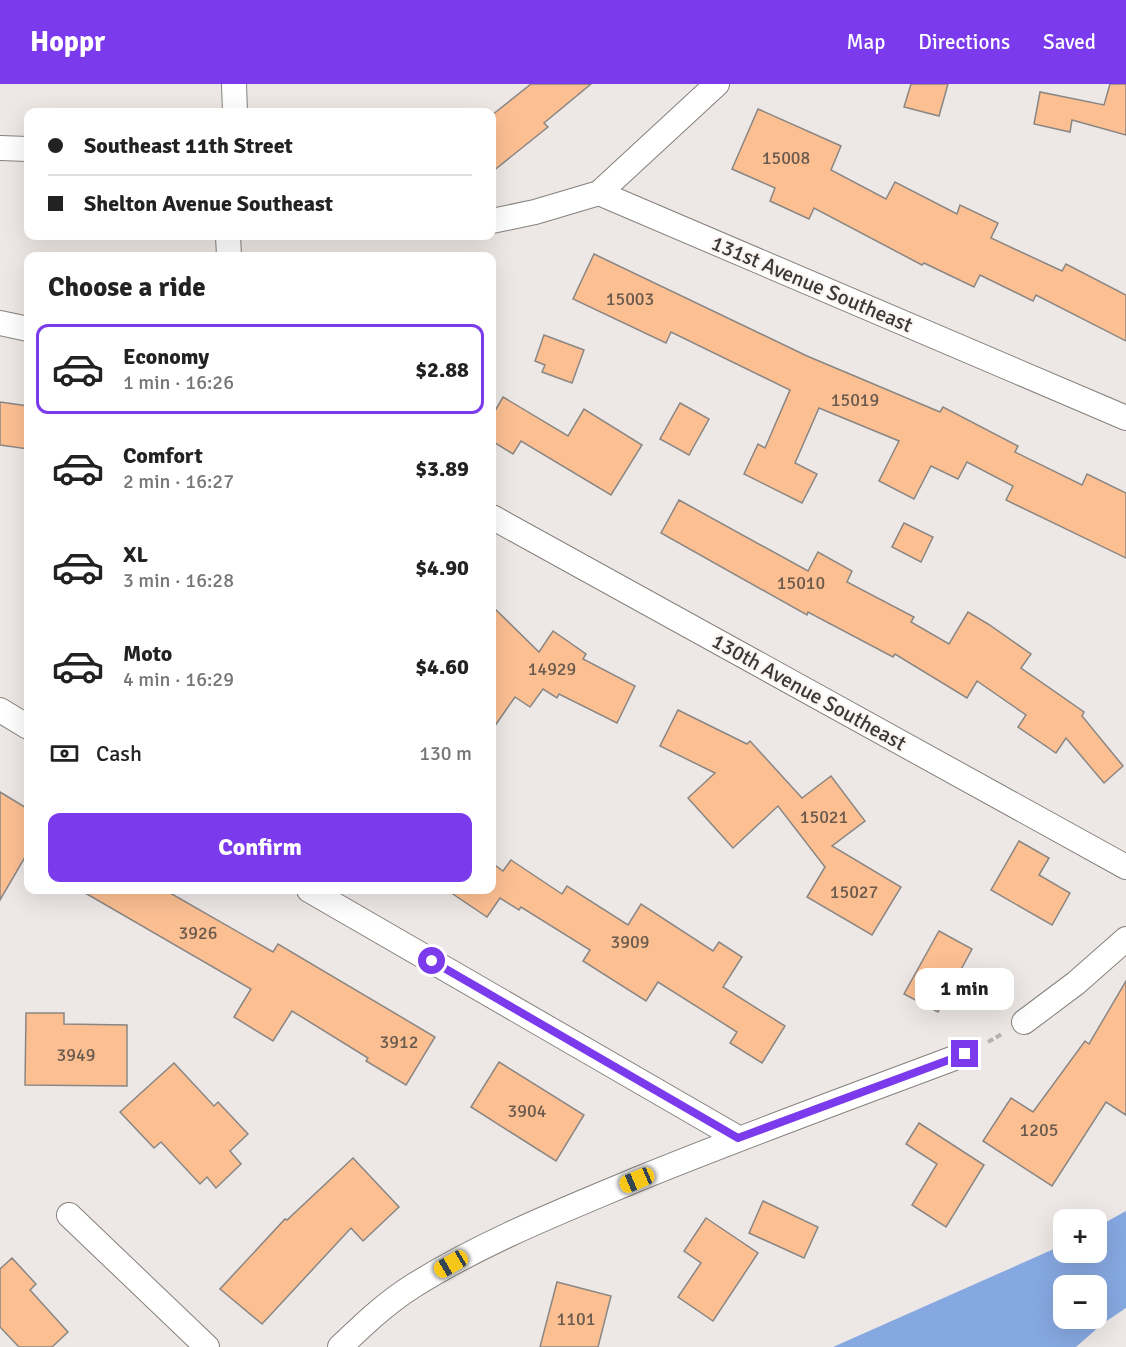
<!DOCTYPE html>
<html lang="en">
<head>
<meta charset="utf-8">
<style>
  body { margin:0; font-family:Signika,sans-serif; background:#f6f6f6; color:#222; height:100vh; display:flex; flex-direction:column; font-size:22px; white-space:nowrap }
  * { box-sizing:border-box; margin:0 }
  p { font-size:20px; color:#767676 }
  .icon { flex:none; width:33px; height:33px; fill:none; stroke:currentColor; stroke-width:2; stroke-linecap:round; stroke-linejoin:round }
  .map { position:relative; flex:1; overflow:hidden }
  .panel { position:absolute; left:24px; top:168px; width:472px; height:642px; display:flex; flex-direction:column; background:#fff; border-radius:12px; box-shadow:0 6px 24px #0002 }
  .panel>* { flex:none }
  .banner { position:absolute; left:24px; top:24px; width:472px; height:132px; border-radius:12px; box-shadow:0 6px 24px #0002; display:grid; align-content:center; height:132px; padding:0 24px; background:#fff }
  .tools { position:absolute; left:1053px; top:1125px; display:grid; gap:12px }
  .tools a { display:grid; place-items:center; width:54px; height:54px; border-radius:12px; background:#fff; box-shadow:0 6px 24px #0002; font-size:30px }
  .end { position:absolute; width:27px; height:27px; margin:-14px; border:8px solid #7c3aed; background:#fff; box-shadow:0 0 0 3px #fff }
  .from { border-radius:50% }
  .bubble { position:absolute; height:42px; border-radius:12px; background:#fff; box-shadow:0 6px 24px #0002; font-size:20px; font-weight:800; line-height:42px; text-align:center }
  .car { position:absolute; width:18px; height:36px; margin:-18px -9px; border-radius:8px; box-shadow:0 0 4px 2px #0007; background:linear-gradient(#f5c518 24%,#345 0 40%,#f5c518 0 76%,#345 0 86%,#f5c518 0) }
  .banner b { display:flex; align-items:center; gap:21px; height:57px; font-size:22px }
  .banner b+b { border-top:2px solid #e0e0e0 }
  .banner i { width:15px; height:15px; background:#222 }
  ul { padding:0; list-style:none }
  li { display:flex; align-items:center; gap:18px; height:90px; margin:0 12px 9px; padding:0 12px; border:3px solid transparent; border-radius:12px }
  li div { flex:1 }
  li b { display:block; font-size:22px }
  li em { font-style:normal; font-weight:800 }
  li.active { border-color:#7c3aed }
  li>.icon { width:54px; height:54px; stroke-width:1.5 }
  h2 { padding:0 24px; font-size:27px; line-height:72px }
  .pay { display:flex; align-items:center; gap:15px; height:66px; padding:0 24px; font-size:22px }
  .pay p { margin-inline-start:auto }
  .primary-button { display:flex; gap:12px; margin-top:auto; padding:12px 24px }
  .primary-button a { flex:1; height:69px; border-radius:12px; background:#7c3aed; color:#fff; font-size:24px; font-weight:800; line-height:69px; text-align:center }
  header { display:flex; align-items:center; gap:36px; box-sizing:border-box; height:84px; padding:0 30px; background:#7c3aed; color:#fff }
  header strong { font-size:28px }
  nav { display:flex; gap:33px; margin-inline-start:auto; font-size:21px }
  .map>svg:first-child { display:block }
  .water { fill:#86a8e1; fill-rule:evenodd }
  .building { fill:#fcbf92; stroke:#8a8683; stroke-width:1.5 }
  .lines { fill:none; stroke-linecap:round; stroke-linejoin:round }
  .street-casing { stroke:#85817e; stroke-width:26 }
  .path { stroke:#b5b1af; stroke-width:4; stroke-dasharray:6 3; stroke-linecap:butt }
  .street { stroke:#fff; stroke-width:24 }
  .route { stroke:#7c3aed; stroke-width:8 }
  .labels { text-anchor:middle; stroke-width:4.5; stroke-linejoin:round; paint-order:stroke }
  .number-label { font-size:18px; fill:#6a5a4d }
  .street-label { font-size:21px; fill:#393836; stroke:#faf5f2 }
</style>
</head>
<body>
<header>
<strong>Hoppr</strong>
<nav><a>Map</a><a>Directions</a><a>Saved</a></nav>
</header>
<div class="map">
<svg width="1126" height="1263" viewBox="0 0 1126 1263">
  <rect width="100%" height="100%" fill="#ede8e5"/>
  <path class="water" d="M1126 1127V1224L1102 1240 1076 1263H833L1063 1161 1064 1168H1096L1097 1143ZM1064 1202H1096V1234H1064Z"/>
  <g class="building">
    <polygon points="531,0 591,0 544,39 548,43 492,88 492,31"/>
    <polygon points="911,0 948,0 939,32 904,23"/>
    <polygon points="1110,0 1126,0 1126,51 1072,36 1070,48 1034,40 1040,8 1104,21"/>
    <polygon points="758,25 841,62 831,86 886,115 895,98 957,130 960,121 998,139 991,154 1062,187 1066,180 1126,211 1126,257 1036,211 1033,217 980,191 974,203 924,179 922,181 814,124 809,135 770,117 775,104 732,85"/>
    <polygon points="594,170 807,272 940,328 943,323 1018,362 1015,368 1082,401 1087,390 1126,409 1126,474 1006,416 1013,402 967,378 958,395 931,382 914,415 879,397 899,357 819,324 795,379 817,390 802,419 744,390 758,360 765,364 790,306 671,248 666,259 573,215"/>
    <polygon points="544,251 584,266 572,299 542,288 545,281 535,277"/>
    <polygon points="503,313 568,352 584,325 642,361 611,411 521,357 513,370 492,357 492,332"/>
    <polygon points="0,318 28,322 28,365 0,361"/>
    <polygon points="680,319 709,335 689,371 660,355"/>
    <polygon points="679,416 808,487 818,468 852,487 847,498 914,533 911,538 949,560 968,528 988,540 1031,570 1021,584 1084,628 1082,632 1123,682 1104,699 1066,654 1056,669 1018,643 1026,631 977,597 967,614 895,570 893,573 808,528 807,531 661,449"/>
    <polygon points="904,439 933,453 921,478 892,463"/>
    <polygon points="492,522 539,568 553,547 586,570 583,575 635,602 617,639 559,610 557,614 543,605 530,623 515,613 492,646"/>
    <polygon points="678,626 747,660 750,657 802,714 831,692 865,737 832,762 901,803 872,851 807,813 825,783 778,722 733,764 688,714 715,689 660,662"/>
    <polygon points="0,708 28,725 28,768 0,816"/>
    <polygon points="1019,757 1049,774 1039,791 1070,809 1052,841 991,806"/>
    <polygon points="511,776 562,810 567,802 628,841 641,820 713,867 719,858 742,873 723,903 785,942 762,979 730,959 737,948 658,898 646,917 583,877 590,866 521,823 519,826 500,814 487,833 447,806 492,806 492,779 503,787"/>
    <polygon points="80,806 165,806 273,868 278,860 435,953 406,1001 366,977 368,974 292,927 273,957 234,933 251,905"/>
    <polygon points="939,847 972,865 938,928 904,910"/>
    <polygon points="1126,897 1126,1031 1106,1018 1052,1102 983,1057 1011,1014 1033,1028 1085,957 1089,960"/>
    <polygon points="26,929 64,929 64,940 127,941 127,1002 25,1001"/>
    <polygon points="499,978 584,1031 556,1077 471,1023"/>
    <polygon points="174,979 214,1022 218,1018 248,1050 230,1067 241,1080 216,1104 207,1093 200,1100 161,1058 154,1064 120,1028"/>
    <polygon points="919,1039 984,1081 946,1143 912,1121 937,1080 906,1060"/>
    <polygon points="353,1074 399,1123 363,1157 351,1144 262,1240 220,1205 285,1135 287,1136"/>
    <polygon points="763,1117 818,1143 804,1174 749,1149"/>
    <polygon points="706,1134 758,1169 713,1237 678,1213 701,1179 684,1167"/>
    <polygon points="12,1174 36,1200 30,1206 68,1248 52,1263 19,1263 0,1243 0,1185"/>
    <polygon points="557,1198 611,1212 598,1263 540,1263"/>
  </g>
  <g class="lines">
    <g class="street-casing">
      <g id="street">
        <polyline points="234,0 235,28"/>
        <polyline points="0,64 28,65"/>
        <polyline points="599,109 717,0"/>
        <polyline points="492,137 535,128 599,109 1126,334"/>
        <polyline points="228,152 229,172"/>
        <polyline points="0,239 28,245"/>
        <polyline points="492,433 1126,783"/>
        <polyline points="0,626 28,643"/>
        <polyline points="309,806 738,1054"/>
        <polyline points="1024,938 1076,899 1126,855"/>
        <polyline points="69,1131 207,1263"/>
        <path d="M340 1263C363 1241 386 1219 413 1202 483 1158 562 1127 638 1095 746 1051 856 1011 965 970"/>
      </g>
    </g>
    <polyline class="path" points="988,958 1002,950"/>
    <use href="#street" class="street"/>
  </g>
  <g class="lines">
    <polyline class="route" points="432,877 738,1054 965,970"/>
  </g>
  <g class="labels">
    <g class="number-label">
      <text x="786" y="80">15008</text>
      <text x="630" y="221">15003</text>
      <text x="855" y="322">15019</text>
      <text x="801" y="505">15010</text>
      <text x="552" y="591">14929</text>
      <text x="824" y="739">15021</text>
      <text x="854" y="814">15027</text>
      <text x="198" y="855">3926</text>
      <text x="630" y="864">3909</text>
      <text x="399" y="964">3912</text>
      <text x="76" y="977">3949</text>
      <text x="527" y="1033">3904</text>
      <text x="1039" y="1052">1205</text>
      <text x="576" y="1241">1101</text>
    </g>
    <g class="street-label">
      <text transform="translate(812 200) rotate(23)" y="7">131st Avenue Southeast</text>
      <text transform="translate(809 608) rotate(29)" y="7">130th Avenue Southeast</text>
    </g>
  </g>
</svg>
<div class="tools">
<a>+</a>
<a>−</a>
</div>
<i class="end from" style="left:432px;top:877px"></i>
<i class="end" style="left:965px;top:970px"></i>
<div class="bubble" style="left:915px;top:884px;width:99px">1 min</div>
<i class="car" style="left:637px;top:1096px;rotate:247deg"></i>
<i class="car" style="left:451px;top:1180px;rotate:240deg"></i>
<div class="banner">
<b><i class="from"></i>Southeast 11th Street</b>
<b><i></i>Shelton Avenue Southeast</b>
</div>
<section class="panel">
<h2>Choose a ride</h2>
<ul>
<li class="active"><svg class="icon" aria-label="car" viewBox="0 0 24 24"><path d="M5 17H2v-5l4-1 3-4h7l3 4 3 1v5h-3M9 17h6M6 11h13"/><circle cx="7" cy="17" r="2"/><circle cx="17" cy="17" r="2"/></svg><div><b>Economy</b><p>1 min · 16:26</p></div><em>$2.88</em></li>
<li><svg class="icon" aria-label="car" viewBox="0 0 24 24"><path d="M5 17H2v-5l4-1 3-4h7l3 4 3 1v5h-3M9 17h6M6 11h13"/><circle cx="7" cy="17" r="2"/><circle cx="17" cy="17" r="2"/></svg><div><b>Comfort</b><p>2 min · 16:27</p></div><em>$3.89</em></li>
<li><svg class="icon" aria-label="car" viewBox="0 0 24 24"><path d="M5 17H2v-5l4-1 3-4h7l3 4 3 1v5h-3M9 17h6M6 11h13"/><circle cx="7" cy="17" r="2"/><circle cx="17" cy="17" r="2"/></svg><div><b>XL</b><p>3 min · 16:28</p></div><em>$4.90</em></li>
<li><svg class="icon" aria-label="car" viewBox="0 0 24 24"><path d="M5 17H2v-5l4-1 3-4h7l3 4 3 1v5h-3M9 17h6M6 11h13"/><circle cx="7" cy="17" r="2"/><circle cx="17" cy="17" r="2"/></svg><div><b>Moto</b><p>4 min · 16:29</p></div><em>$4.60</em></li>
</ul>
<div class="pay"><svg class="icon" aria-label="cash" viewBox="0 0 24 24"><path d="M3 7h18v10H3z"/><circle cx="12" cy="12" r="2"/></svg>Cash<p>130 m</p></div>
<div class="primary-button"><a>Confirm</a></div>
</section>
</div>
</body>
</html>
